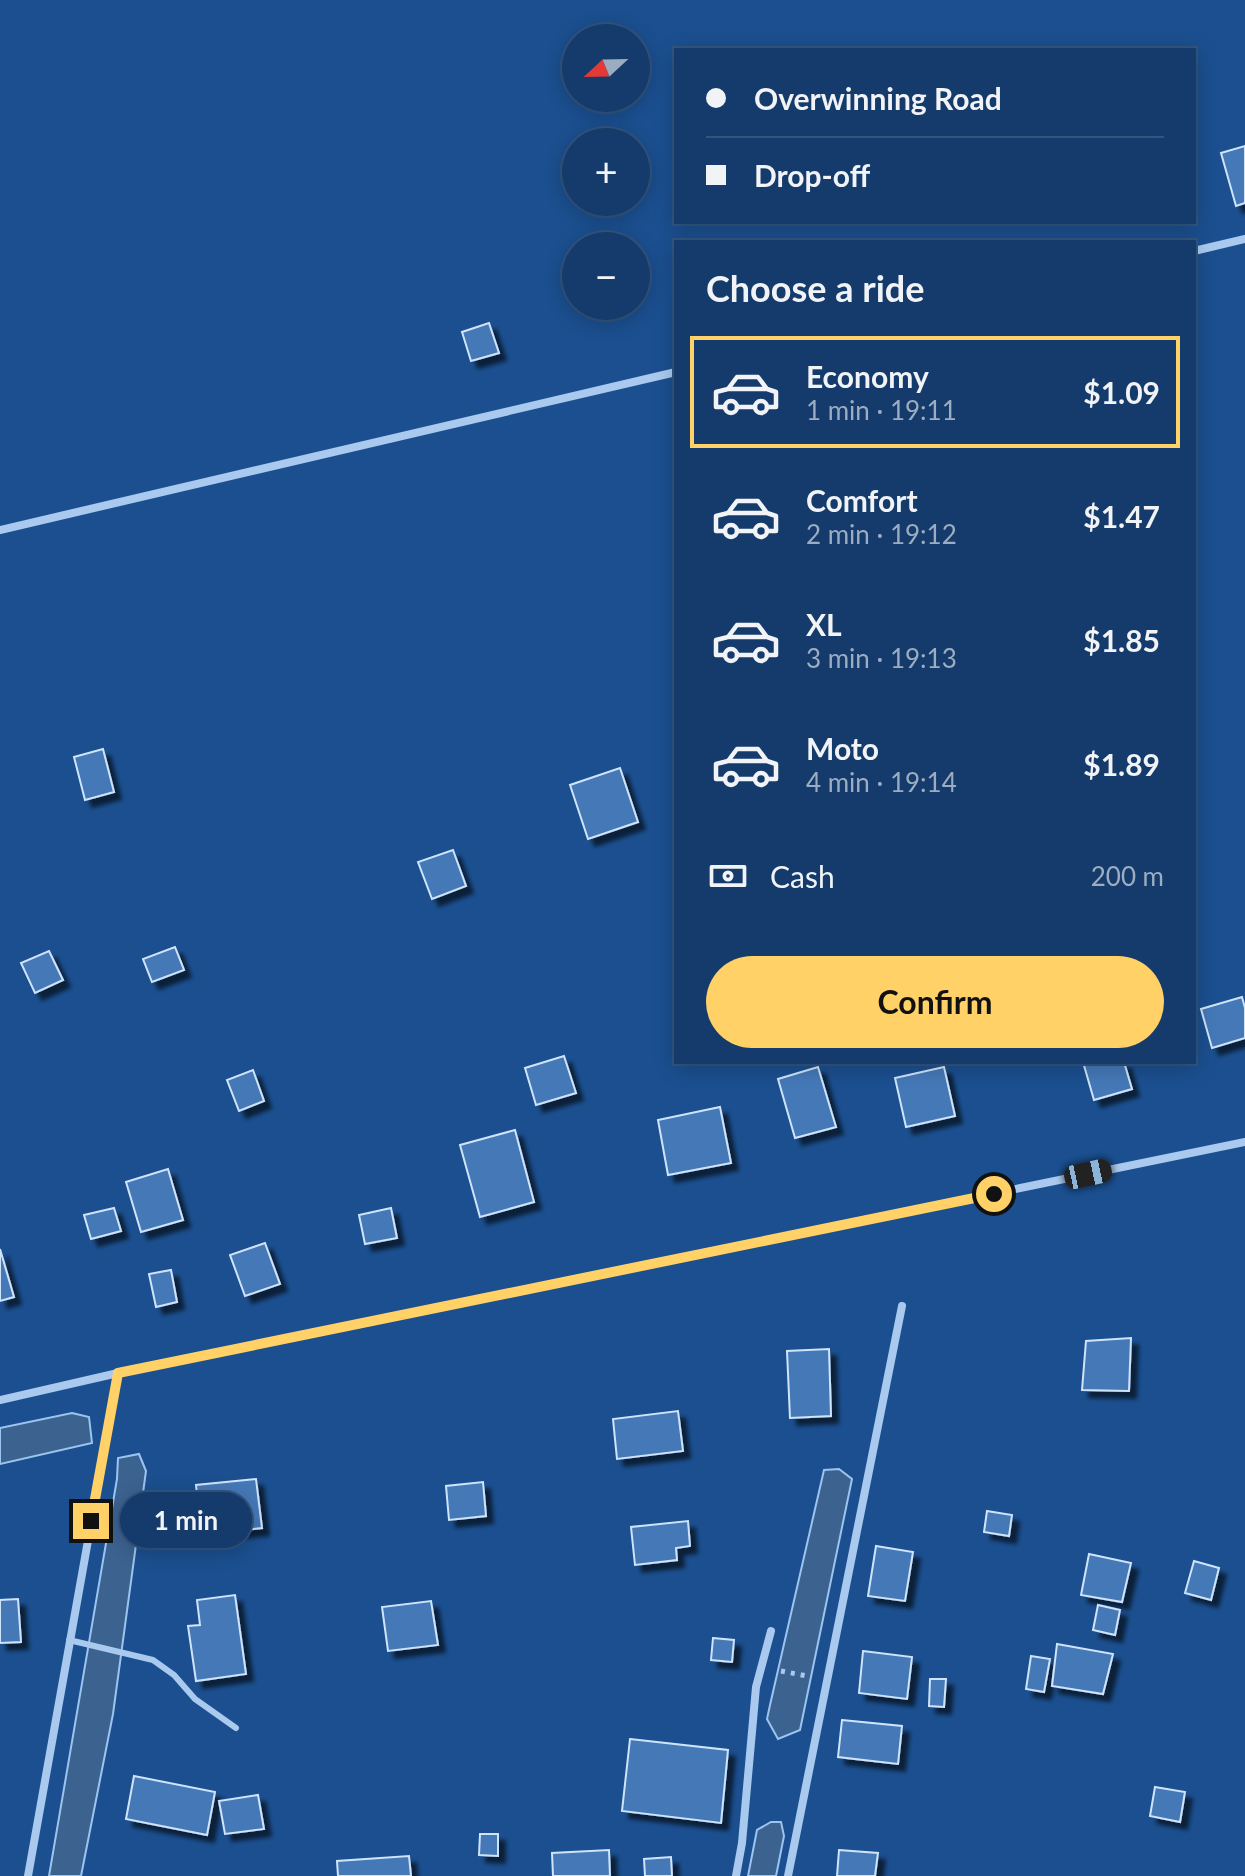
<!DOCTYPE html>
<html lang="en">
<head>
<meta charset="utf-8">
<style>
  body { margin:0; font-family:Lato,sans-serif; background:#1d4271; color:#f1f3f6; height:100vh; display:flex; flex-direction:column; font-size:30px; white-space:nowrap }
  * { box-sizing:border-box; margin:0 }
  p { font-size:26px; color:#9dadc1 }
  .icon { flex:none; width:44px; height:44px; fill:none; stroke:currentColor; stroke-width:2; stroke-linecap:round; stroke-linejoin:round }
  .map { position:relative; flex:1; overflow:hidden }
  .details { position:absolute; left:674px; top:240px; width:522px; height:824px; display:flex; flex-direction:column; background:#143b6b; border-radius:0px; box-shadow:0 4px 20px #0003,0 0 0 2px #33557e }
  .details>* { flex:none }
  .top-card { position:absolute; left:674px; top:48px; width:522px; height:176px; border-radius:0px; box-shadow:0 4px 20px #0003,0 0 0 2px #33557e; display:grid; align-content:center; height:176px; padding:0 32px; background:#143b6b }
  .needle { width:52px; rotate:248deg }
  .buttons { position:absolute; left:562px; top:24px; display:grid; gap:16px }
  .buttons a { display:grid; place-items:center; width:88px; height:88px; border-radius:50%; background:#143b6b; box-shadow:0 4px 20px #0003,0 0 0 2px #33557e; font-size:40px }
  .end { position:absolute; width:36px; height:36px; margin:-18px; border:10px solid #ffd166; background:#111; box-shadow:0 0 0 4px #111 }
  .from { border-radius:50% }
  .bubble { position:absolute; height:56px; border-radius:28px; background:#143b6b; box-shadow:0 4px 20px #0003,0 0 0 2px #33557e; font-size:26px; font-weight:700; line-height:56px; text-align:center }
  .car { position:absolute; width:24px; height:48px; margin:-24px -12px; border-radius:10px; box-shadow:0 0 6px 2px #0007; background:linear-gradient(#222 24%,#8ab4d8 0 40%,#222 0 76%,#8ab4d8 0 86%,#222 0) }
  .top-card b { display:flex; align-items:center; gap:28px; height:76px; font-size:30px }
  .top-card b+b { border-top:2px solid #33557e }
  .top-card i { width:20px; height:20px; background:#f1f3f6 }
  ul { padding:0; list-style:none }
  li { display:flex; align-items:center; gap:24px; height:112px; margin:0 16px 12px; padding:0 16px; border:4px solid transparent; border-radius:0px }
  li div { flex:1 }
  li b { display:block; font-size:30px }
  li em { font-style:normal; font-weight:700 }
  li.active { border-color:#ffd166 }
  li>.icon { width:72px; height:72px; stroke-width:1.5 }
  h2 { padding:0 32px; font-size:36px; line-height:96px }
  .pay { display:flex; align-items:center; gap:20px; height:88px; padding:0 32px; font-size:30px }
  .pay p { margin-inline-start:auto }
  .action { display:flex; gap:16px; margin-top:auto; padding:16px 32px }
  .action a { flex:1; height:92px; border-radius:48px; background:#ffd166; color:#111; font-size:32px; font-weight:700; line-height:92px; text-align:center }
  .map>svg:first-child { display:block }
  .water { fill:#3c6290; stroke:#9cc4f0; stroke-width:2 }
  .building { fill:#4478b7; stroke:#cfe3fa; stroke-width:2; filter:url(#shadow) }
  .lines { fill:none; stroke-linecap:round; stroke-linejoin:round }
  .path { stroke:#a9c9ee; stroke-width:5; stroke-dasharray:4 6; stroke-linecap:butt }
  .lane { stroke:#a9c9ee; stroke-width:6 }
  .street { stroke:#a9c9ee; stroke-width:8 }
  .route { stroke:#ffd166; stroke-width:10 }
</style>
</head>
<body>
<div class="map">
<svg width="1245" height="1876" viewBox="0 0 1245 1876">
  <defs>
    <filter id="shadow"><feDropShadow dx="7" dy="7" stdDeviation="2" flood-color="#0009"/></filter>
  </defs>
  <rect width="100%" height="100%" fill="#1b4f8f"/>
  <g class="water">
    <polygon points="72,1413 89,1417 92,1443 0,1464 0,1428"/>
    <polygon points="139,1454 146,1471 113,1714 81,1876 49,1876 117,1479 118,1458"/>
    <polygon points="839,1469 852,1479 800,1730 778,1739 767,1719 770,1705 824,1470"/>
    <polygon points="771,1822 781,1822 784,1836 776,1876 748,1876 757,1830"/>
  </g>
  <g class="building">
    <polygon points="1245,146 1245,203 1236,206 1221,153"/>
    <polygon points="489,323 499,353 471,361 462,332"/>
    <polygon points="103,749 114,792 85,800 74,757"/>
    <polygon points="620,768 638,822 588,839 570,785"/>
    <polygon points="453,850 466,886 432,899 418,862"/>
    <polygon points="175,947 184,970 152,982 143,959"/>
    <polygon points="49,951 63,980 35,993 21,963"/>
    <polygon points="1242,997 1245,1008 1245,1038 1212,1048 1201,1009"/>
    <polygon points="564,1056 576,1093 536,1105 525,1068"/>
    <polygon points="1083,1062 1124,1062 1132,1089 1094,1100"/>
    <polygon points="818,1067 836,1127 795,1138 778,1079"/>
    <polygon points="944,1067 955,1116 906,1127 895,1078"/>
    <polygon points="253,1070 264,1101 239,1111 227,1080"/>
    <polygon points="720,1107 731,1163 668,1175 658,1120"/>
    <polygon points="515,1130 534,1202 480,1217 460,1145"/>
    <polygon points="168,1169 183,1220 141,1232 126,1182"/>
    <polygon points="114,1208 121,1231 91,1239 84,1215"/>
    <polygon points="391,1208 397,1238 365,1244 359,1215"/>
    <polygon points="265,1243 280,1284 245,1296 230,1255"/>
    <polygon points="0,1249 14,1297 0,1301"/>
    <polygon points="171,1270 177,1302 156,1307 149,1274"/>
    <polygon points="1131,1338 1129,1391 1082,1390 1086,1341"/>
    <polygon points="829,1349 831,1416 790,1418 787,1351"/>
    <polygon points="678,1411 683,1451 617,1459 613,1419"/>
    <polygon points="256,1479 262,1528 201,1535 196,1485"/>
    <polygon points="483,1482 486,1516 449,1520 446,1486"/>
    <polygon points="987,1511 1012,1515 1009,1536 984,1532"/>
    <polygon points="688,1521 690,1546 676,1548 677,1560 635,1565 631,1527"/>
    <polygon points="876,1546 913,1552 905,1601 868,1596"/>
    <polygon points="1089,1554 1131,1563 1122,1602 1081,1595"/>
    <polygon points="1194,1561 1219,1568 1211,1600 1185,1593"/>
    <polygon points="235,1595 246,1674 196,1681 188,1626 200,1625 197,1600"/>
    <polygon points="18,1599 21,1642 0,1643 0,1600"/>
    <polygon points="431,1601 438,1645 388,1651 382,1607"/>
    <polygon points="1098,1605 1120,1610 1115,1635 1093,1630"/>
    <polygon points="713,1638 734,1640 732,1662 711,1660"/>
    <polygon points="1057,1644 1113,1654 1103,1694 1052,1686"/>
    <polygon points="863,1651 912,1657 907,1699 859,1693"/>
    <polygon points="1031,1656 1050,1659 1044,1692 1026,1689"/>
    <polygon points="930,1679 946,1679 944,1707 929,1706"/>
    <polygon points="842,1720 902,1726 898,1764 838,1757"/>
    <polygon points="630,1739 728,1750 721,1823 622,1811"/>
    <polygon points="134,1776 215,1792 207,1835 126,1819"/>
    <polygon points="1155,1787 1185,1792 1180,1822 1150,1816"/>
    <polygon points="258,1795 264,1829 225,1834 219,1801"/>
    <polygon points="480,1834 498,1834 498,1856 479,1855"/>
    <polygon points="609,1850 610,1876 553,1876 552,1853"/>
    <polygon points="839,1850 878,1853 875,1876 837,1876"/>
    <polygon points="409,1856 411,1876 338,1876 337,1861"/>
    <polygon points="671,1857 672,1876 645,1876 644,1859"/>
  </g>
  <g class="lines">
    <polyline class="path" points="781,1671 807,1676"/>
    <polyline class="lane" points="69,1640 153,1660 174,1675 195,1699 236,1728"/>
    <g class="street">
      <polyline points="1194,251 1245,239"/>
      <polyline points="0,530 676,372"/>
      <polyline points="0,1400 118,1373 1245,1142"/>
      <polyline points="28,1876 118,1373"/>
      <polyline points="736,1876 742,1843 756,1687 771,1631"/>
      <polyline points="788,1876 902,1306"/>
    </g>
  </g>
  <g class="lines">
    <polyline class="route" points="91,1521 118,1373 994,1194"/>
  </g>
</svg>
<div class="buttons">
<a><svg class="needle" viewBox="-14 -14 28 28"><path d="M0-13l5 13h-10z" fill="#e53935"/><path d="M0 13l5-13h-10z" fill="#9dadc1"/></svg></a>
<a>+</a>
<a>−</a>
</div>
<i class="end from" style="left:994px;top:1194px"></i>
<i class="end" style="left:91px;top:1521px"></i>
<div class="bubble" style="left:120px;top:1492px;width:132px">1 min</div>
<i class="car" style="left:1088px;top:1174px;rotate:78deg"></i>
<div class="top-card">
<b><i class="from"></i>Overwinning Road</b>
<b><i></i>Drop-off</b>
</div>
<section class="details">
<h2>Choose a ride</h2>
<ul>
<li class="active"><svg class="icon" aria-label="car" viewBox="0 0 24 24"><path d="M5 17H2v-5l4-1 3-4h7l3 4 3 1v5h-3M9 17h6M6 11h13"/><circle cx="7" cy="17" r="2"/><circle cx="17" cy="17" r="2"/></svg><div><b>Economy</b><p>1 min · 19:11</p></div><em>$1.09</em></li>
<li><svg class="icon" aria-label="car" viewBox="0 0 24 24"><path d="M5 17H2v-5l4-1 3-4h7l3 4 3 1v5h-3M9 17h6M6 11h13"/><circle cx="7" cy="17" r="2"/><circle cx="17" cy="17" r="2"/></svg><div><b>Comfort</b><p>2 min · 19:12</p></div><em>$1.47</em></li>
<li><svg class="icon" aria-label="car" viewBox="0 0 24 24"><path d="M5 17H2v-5l4-1 3-4h7l3 4 3 1v5h-3M9 17h6M6 11h13"/><circle cx="7" cy="17" r="2"/><circle cx="17" cy="17" r="2"/></svg><div><b>XL</b><p>3 min · 19:13</p></div><em>$1.85</em></li>
<li><svg class="icon" aria-label="car" viewBox="0 0 24 24"><path d="M5 17H2v-5l4-1 3-4h7l3 4 3 1v5h-3M9 17h6M6 11h13"/><circle cx="7" cy="17" r="2"/><circle cx="17" cy="17" r="2"/></svg><div><b>Moto</b><p>4 min · 19:14</p></div><em>$1.89</em></li>
</ul>
<div class="pay"><svg class="icon" aria-label="cash" viewBox="0 0 24 24"><path d="M3 7h18v10H3z"/><circle cx="12" cy="12" r="2"/></svg>Cash<p>200 m</p></div>
<div class="action"><a>Confirm</a></div>
</section>
</div>
</body>
</html>
